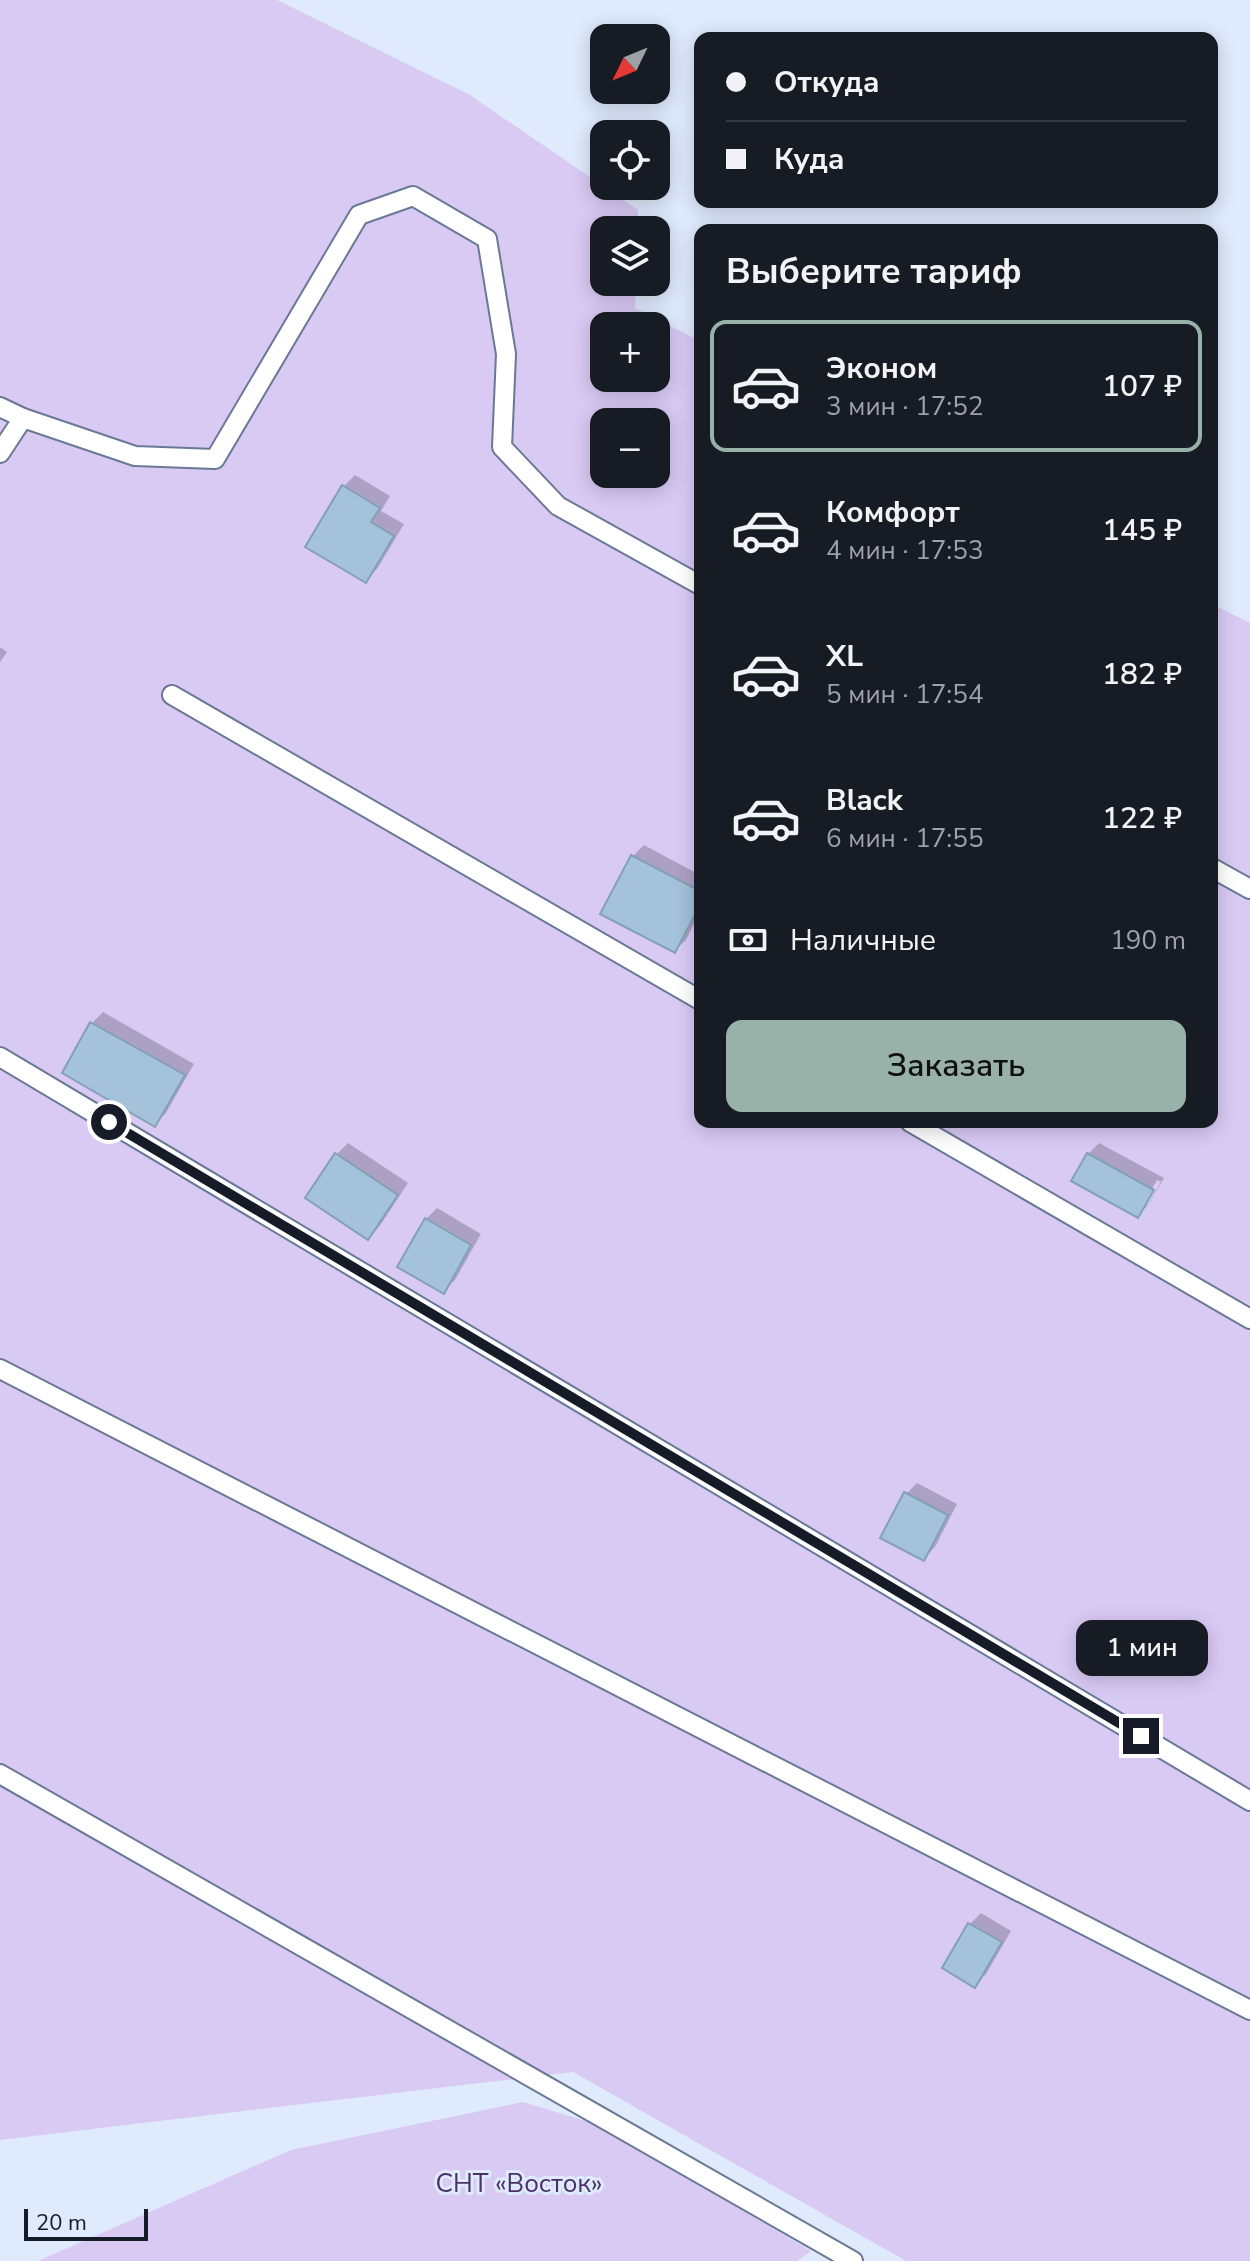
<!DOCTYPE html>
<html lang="ru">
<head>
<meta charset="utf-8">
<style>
  body { margin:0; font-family:"Nunito Sans",sans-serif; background:#242831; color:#f1f3f6; height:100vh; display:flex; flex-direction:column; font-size:30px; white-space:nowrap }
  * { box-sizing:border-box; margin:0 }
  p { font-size:26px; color:#9ea1a6 }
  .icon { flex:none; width:44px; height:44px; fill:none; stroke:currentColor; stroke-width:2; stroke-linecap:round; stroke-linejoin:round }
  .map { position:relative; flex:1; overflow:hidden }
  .side { position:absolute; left:694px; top:224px; width:524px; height:904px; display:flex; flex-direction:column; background:#171b24; border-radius:16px; box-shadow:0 4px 20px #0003 }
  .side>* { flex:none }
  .hud { position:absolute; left:694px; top:32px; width:524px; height:176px; border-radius:16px; box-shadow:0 4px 20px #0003; display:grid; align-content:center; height:176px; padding:0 32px; background:#171b24 }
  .needle { width:52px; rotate:227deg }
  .controls { position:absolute; left:590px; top:24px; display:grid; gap:16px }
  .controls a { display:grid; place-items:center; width:80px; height:80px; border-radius:16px; background:#171b24; box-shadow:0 4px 20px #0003; font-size:40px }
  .scale { position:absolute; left:24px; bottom:20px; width:124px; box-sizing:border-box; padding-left:8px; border:4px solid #161c27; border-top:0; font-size:22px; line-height:28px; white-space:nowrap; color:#161c27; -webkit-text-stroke:6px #dfeafd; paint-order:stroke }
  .end { position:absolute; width:36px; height:36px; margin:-18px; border:10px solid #161c27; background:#fff; box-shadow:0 0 0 4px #fff }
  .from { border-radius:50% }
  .bubble { position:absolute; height:56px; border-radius:16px; background:#171b24; box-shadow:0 4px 20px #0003; font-size:26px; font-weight:600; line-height:56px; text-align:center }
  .hud b { display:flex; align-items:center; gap:28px; height:76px; font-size:30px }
  .hud b+b { border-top:2px solid #363941 }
  .hud i { width:20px; height:20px; background:#f1f3f6 }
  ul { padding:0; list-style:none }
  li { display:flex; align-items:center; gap:24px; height:132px; margin:0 16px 12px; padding:0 16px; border:4px solid transparent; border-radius:16px }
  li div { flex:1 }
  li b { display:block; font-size:30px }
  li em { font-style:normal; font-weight:600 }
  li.selected { border-color:#98b2a9 }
  li>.icon { width:72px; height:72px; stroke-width:1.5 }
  h2 { padding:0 32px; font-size:36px; line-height:96px }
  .pay { display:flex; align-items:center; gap:20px; height:88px; padding:0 32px; font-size:30px }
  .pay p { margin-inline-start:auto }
  .cta { display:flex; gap:16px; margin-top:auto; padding:16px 32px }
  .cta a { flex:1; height:92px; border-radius:16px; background:#98b2a9; color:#111; font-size:32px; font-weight:600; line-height:92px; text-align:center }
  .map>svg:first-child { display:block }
  .garden { fill:#d9caf4; fill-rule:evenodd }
  .shadow { fill:#0003; fill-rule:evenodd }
  .building { fill:#a4c2da; stroke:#82a0b7; stroke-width:2 }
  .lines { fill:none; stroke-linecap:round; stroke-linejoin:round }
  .lane-casing { stroke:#697995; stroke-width:22 }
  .lane { stroke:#fff; stroke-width:18 }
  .route { stroke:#161c27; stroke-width:10 }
  .labels { text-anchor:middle; stroke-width:6; stroke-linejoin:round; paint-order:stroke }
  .park-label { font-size:26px; fill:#4b316c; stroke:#dfeafd }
</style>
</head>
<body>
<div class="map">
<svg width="1250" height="2261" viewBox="0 0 1250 2261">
  <rect width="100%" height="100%" fill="#dfeafd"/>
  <g class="garden">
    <path d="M0 0H277L470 95 638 210V230H604V282H636L635 308 700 341V1122H1212V604L1250 623V2261H906L573 2072 0 2140ZM604 326H656V378H604ZM604 422H656V474H604Z"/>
    <polygon points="523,2102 599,2125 811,2251 797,2261 38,2261 291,2150"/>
  </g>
  <g class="shadow">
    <polygon points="355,475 390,496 381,511 404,524 377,569 366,580 344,486"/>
    <polygon points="0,647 7,652 0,662"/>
    <polygon points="644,845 700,875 700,912 686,940 674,951 633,856"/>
    <polygon points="103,1012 194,1064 166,1113 155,1124 64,1072 92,1023"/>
    <polygon points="348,1143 408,1183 379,1227 368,1238 307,1197 337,1154"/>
    <path d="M1099 1143 1164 1178 1149 1204 1138 1215 1088 1154ZM1157 1180 1161 1182 1148 1205H1143Z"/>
    <polygon points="437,1208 481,1234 455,1280 443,1291 426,1219"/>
    <polygon points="917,1483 957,1504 935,1547 924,1558 906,1494"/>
    <polygon points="981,1913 1011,1931 986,1974 975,1985 945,1968 970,1924"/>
  </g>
  <g class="building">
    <polygon points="342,485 380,508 371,522 394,536 366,583 305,547"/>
    <polygon points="631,855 700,891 700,905 675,953 600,914"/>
    <polygon points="90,1022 185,1075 155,1127 62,1073"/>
    <polygon points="335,1153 398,1195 368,1240 305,1198"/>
    <polygon points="1087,1153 1154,1190 1138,1218 1071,1181"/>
    <polygon points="425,1218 471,1245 444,1294 397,1267"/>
    <polygon points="904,1492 948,1515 924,1561 880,1538"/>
    <polygon points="968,1923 1002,1942 975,1988 942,1968"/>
  </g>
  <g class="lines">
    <g class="lane-casing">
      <g id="lane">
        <polyline points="0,407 23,418 135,456 215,459 359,215 413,196 487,239 506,354 502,447 558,506 700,585"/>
        <polyline points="0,453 23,418"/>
        <polyline points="172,695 700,1000"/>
        <polyline points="1212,868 1250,889"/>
        <polyline points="0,1057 1250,1801"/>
        <polyline points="910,1122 1250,1319"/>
        <polyline points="0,1369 1250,2010"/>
        <polyline points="0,1774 853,2261"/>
      </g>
    </g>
    <use href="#lane" class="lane"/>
  </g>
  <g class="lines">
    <polyline class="route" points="109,1122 1141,1736"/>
  </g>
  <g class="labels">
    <g class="park-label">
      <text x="519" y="2192">СНТ «Восток»</text>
    </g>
  </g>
</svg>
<div class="controls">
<a><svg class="needle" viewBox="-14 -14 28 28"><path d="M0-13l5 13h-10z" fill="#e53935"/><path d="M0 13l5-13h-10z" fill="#9ea1a6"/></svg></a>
<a><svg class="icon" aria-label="locate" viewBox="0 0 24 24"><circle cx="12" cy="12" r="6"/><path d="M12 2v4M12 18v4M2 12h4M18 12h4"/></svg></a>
<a><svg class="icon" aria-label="layers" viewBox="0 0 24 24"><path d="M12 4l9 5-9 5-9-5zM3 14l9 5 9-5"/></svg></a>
<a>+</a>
<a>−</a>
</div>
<div class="scale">20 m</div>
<i class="end from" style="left:109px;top:1122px"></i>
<i class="end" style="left:1141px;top:1736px"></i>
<div class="bubble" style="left:1076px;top:1620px;width:132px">1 мин</div>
<div class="hud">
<b><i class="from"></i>Откуда</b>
<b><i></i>Куда</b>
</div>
<section class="side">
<h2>Выберите тариф</h2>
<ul>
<li class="selected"><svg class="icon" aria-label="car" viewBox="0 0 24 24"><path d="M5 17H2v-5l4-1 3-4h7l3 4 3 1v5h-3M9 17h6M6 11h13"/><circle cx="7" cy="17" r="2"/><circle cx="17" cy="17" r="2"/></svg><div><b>Эконом</b><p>3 мин · 17:52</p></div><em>107 ₽</em></li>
<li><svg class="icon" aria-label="car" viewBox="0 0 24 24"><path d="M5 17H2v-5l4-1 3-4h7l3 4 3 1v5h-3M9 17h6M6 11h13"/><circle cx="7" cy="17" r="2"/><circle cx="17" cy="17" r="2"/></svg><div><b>Комфорт</b><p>4 мин · 17:53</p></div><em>145 ₽</em></li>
<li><svg class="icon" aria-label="car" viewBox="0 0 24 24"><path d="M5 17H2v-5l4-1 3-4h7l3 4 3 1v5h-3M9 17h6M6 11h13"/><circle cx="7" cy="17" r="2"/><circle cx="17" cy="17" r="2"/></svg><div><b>XL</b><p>5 мин · 17:54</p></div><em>182 ₽</em></li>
<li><svg class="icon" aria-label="car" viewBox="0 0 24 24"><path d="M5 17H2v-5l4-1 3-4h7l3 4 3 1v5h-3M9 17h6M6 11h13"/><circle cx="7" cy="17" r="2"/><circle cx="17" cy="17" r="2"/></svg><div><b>Black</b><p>6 мин · 17:55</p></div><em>122 ₽</em></li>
</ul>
<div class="pay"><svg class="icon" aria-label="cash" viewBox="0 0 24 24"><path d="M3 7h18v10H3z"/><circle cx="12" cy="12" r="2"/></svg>Наличные<p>190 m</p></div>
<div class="cta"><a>Заказать</a></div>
</section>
</div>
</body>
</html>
